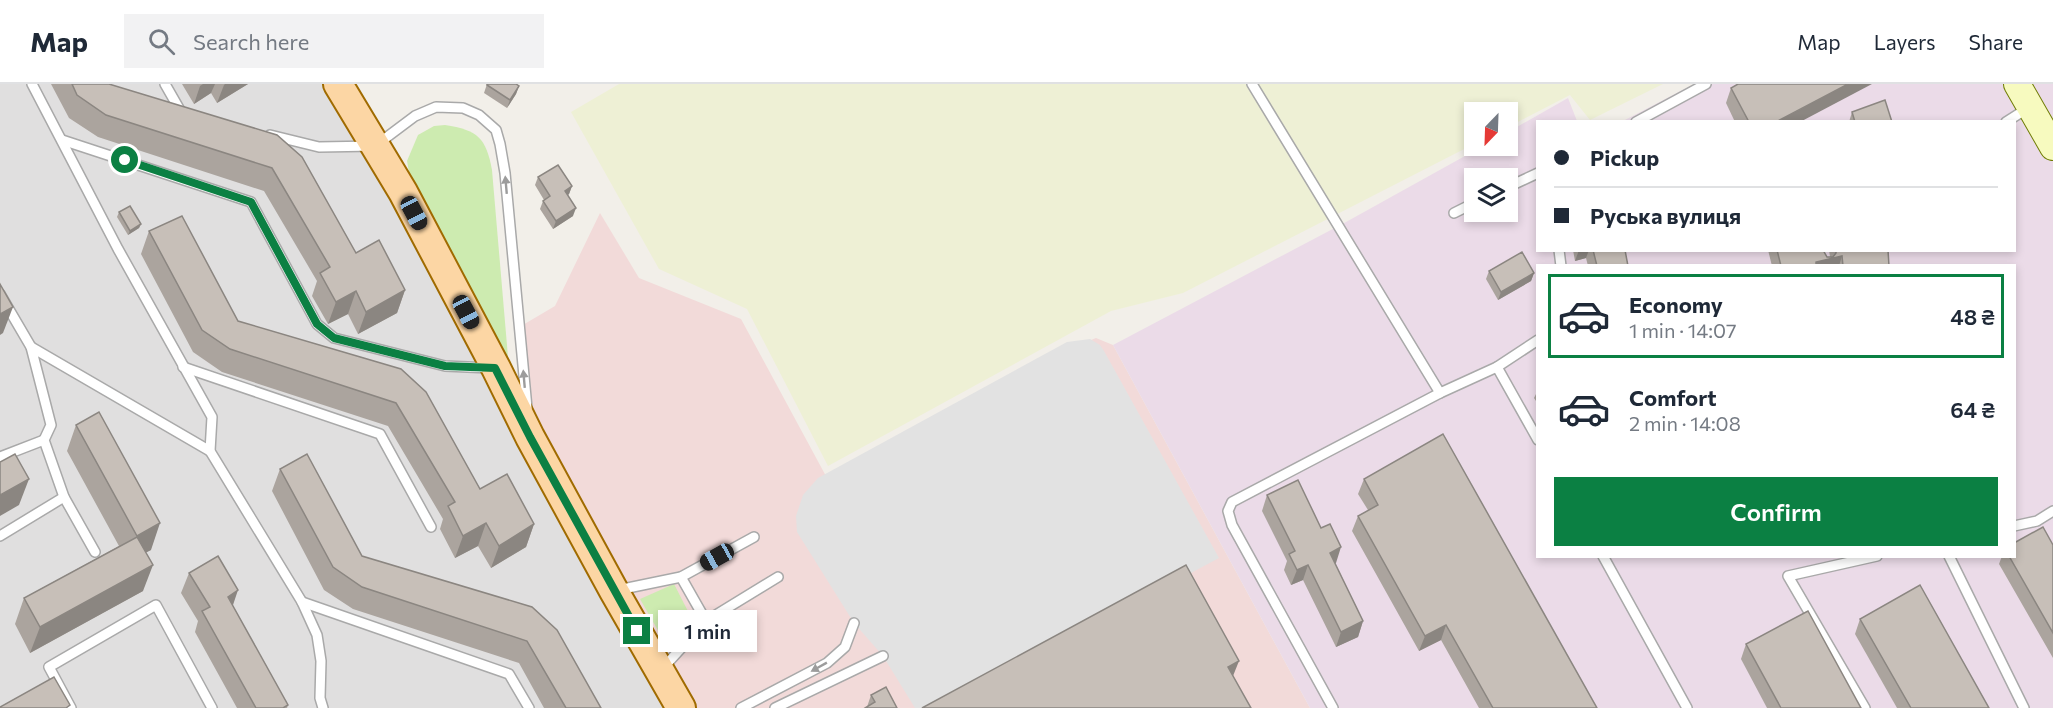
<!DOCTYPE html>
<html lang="en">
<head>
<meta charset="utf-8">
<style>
  body { margin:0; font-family:Commissioner,sans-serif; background:#f2f2f3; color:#1f2937; height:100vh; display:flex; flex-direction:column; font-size:22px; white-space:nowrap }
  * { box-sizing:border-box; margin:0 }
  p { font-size:20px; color:#747a83 }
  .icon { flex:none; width:33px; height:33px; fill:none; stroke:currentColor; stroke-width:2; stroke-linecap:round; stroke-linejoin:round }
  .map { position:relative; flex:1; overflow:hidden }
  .panel { position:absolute; left:1536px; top:180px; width:480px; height:294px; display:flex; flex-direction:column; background:#fff; border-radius:0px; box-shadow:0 3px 9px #0003 }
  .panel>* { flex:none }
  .hud { position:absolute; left:1536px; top:36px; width:480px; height:132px; border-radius:0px; box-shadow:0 3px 9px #0003; display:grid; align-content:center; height:132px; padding:0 18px; background:#fff }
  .needle { width:39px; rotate:203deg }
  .tools { position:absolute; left:1464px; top:18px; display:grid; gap:12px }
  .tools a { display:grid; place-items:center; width:54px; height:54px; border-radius:0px; background:#fff; box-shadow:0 3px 9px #0003; font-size:30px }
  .end { position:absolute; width:27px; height:27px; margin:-14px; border:8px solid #0b8043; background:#fff; box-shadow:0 0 0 3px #fff }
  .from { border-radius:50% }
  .bubble { position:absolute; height:42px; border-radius:0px; background:#fff; box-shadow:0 3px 9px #0003; font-size:20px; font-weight:600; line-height:42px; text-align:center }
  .car { position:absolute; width:18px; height:36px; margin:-18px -9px; border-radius:8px; box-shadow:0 0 4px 2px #0007; background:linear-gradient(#222 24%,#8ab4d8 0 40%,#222 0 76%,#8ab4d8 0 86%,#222 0) }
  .hud b { display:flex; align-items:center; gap:21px; height:57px; font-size:22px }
  .hud b+b { border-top:2px solid #e0e1e3 }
  .hud i { width:15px; height:15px; background:#1f2937 }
  ul { padding:10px 0 0; list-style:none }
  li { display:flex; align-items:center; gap:18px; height:84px; margin:0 12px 9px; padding:0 6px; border:3px solid transparent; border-radius:0px }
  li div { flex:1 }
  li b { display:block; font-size:22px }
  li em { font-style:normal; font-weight:600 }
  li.active { border-color:#0b8043 }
  li>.icon { width:54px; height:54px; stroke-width:1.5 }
  .primary-button { display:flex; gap:12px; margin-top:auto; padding:12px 18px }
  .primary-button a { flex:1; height:69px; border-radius:0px; background:#0b8043; color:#fff; font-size:24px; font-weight:600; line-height:69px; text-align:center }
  header { display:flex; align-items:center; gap:36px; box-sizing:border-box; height:84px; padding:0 30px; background:#fff; border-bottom:2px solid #e0e1e3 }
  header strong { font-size:28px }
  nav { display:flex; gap:33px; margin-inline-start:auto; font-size:21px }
  .search { width:420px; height:54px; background:#f2f2f3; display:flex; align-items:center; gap:15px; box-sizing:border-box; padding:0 21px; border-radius:0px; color:#747a83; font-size:22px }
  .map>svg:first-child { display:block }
  .residential { fill:#e0dfdf }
  .commercial { fill:#f2dad9 }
  .industrial { fill:#ebdbe8; fill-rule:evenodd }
  .farmland { fill:#eef0d5 }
  .grass { fill:#cdebb0 }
  .parking { fill:#e2e2e2 }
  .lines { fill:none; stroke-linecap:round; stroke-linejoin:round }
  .lane-casing { stroke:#a9a9a9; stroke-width:12 }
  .secondary-casing { stroke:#707d05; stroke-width:28 }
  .primary-casing { stroke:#a06b00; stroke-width:32 }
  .lane { stroke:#fff; stroke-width:9 }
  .secondary { stroke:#f7fabf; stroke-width:26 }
  .primary { stroke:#fcd6a4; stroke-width:28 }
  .wall { fill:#aba49e }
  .shaded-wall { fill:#8b8681 }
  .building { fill:#c7bfb8; stroke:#8b8681; stroke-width:1.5 }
  .oneway { fill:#9c9c9c }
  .route { stroke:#0b8043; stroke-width:8 }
</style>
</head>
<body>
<header>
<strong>Map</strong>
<div class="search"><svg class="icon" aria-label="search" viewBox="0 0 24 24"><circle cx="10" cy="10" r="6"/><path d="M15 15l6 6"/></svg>Search here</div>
<nav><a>Map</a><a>Layers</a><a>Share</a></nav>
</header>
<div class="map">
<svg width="2053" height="624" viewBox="0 0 2053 624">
  <rect width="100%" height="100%" fill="#f2efe9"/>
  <polygon class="residential" points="0,0 330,0 673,624 0,624"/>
  <polygon class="commercial" points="600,129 639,194 741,235 827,394 1066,266 1096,254 1113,261 1310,624 673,624 527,356 516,245 555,222"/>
  <path class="industrial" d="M1694 0H2053V624H1310L1113 261 1346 138 1483 62H1508V48L1568 14 1577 37 1538 38V166H2014V38L1623 37ZM1474 94H1508V128H1474ZM1538 182H2014V472H1538Z"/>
  <polygon class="farmland" points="619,0 1663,0 1590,36 1570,11 1508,43 1508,28 1474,28 1474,60 1183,209 1111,227 828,382 747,225 659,185 571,28"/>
  <g class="grass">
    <path d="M445 41C478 46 486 54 492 86L508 273 411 99 407 77 418 51 434 42Z"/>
    <polygon points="674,500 693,537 664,557 640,515"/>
  </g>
  <polygon class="parking" points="1090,255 1100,261 1104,267 1219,474 938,624 915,624 883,572 854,539 797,448 796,432 803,411 818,394 1067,258"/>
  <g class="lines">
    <g class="lane-casing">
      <g id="lane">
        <polyline points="32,0 118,165 212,333 210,367 302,518 317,551 321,577 320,614 323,624"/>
        <polyline points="165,0 181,28 184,29"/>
        <polyline points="1252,0 1440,309 1497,283 1538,356"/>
        <polyline points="1636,38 1706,0"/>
        <polyline points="2006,38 2028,24"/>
        <polyline points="270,51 319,63 375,62 415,32 436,23 463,24 479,31 496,46 500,60 505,89 527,324"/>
        <polyline points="62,56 251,118 317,240 334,254 445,282 490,284"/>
        <polyline points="1508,103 1538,89"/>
        <polyline points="1454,129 1474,119"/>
        <polyline points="1559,166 1561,182"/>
        <polyline points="0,210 31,263 51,341 44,356 64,413 95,468"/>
        <polyline points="31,263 210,367"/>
        <polyline points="183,283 380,350 431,443"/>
        <polyline points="1497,283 1538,256"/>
        <polyline points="0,373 44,356"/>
        <polyline points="2014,442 2037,437 2053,427"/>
        <polyline points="0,452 64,413"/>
        <polyline points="1603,472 1687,624"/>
        <polyline points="1949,472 2024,624"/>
        <polyline points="681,493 706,537"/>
        <polyline points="618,506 681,493 754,453"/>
        <polyline points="302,518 509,590 529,624"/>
        <polyline points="663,584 706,537 778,493"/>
        <polyline points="71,624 49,583 156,521 212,624"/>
        <polyline points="741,624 827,579 845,563 854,539"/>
        <polyline points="775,624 883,572"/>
        <polyline points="1333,624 1232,441 1228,427 1232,418 1440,309"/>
        <polyline points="1865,624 1788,492 1877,472"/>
      </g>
    </g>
    <g class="secondary-casing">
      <polyline id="secondary" points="2017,0 2053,63"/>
    </g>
    <g class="primary-casing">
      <polyline id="primary" points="338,0 403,108 496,284 530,353 614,507 681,624"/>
    </g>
    <use href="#lane" class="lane"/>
    <use href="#secondary" class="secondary"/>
    <use href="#primary" class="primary"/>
  </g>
  <g class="wall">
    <polygon points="51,0 109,0 277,51 356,169 405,206 397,229 358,250 348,230 328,240 312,212 317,197 264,107 98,53 69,34"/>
    <polygon points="182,0 248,0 217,19 211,9 194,20"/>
    <polygon points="487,0 519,2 516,10 507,24 484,9"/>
    <polygon points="1731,4 1800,38 1735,38 1726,19"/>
    <polygon points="1852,28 1892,38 1849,38"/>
    <polygon points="538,93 572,102 569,110 568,111 573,132 553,145 540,125 543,117 544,116 535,101"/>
    <polygon points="119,128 141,140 139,144 128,151 117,133"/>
    <polygon points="149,147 238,237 401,285 480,405 534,440 526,463 491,484 478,462 455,474 440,445 443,435 388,342 222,288 193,268 141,170"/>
    <polygon points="1573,166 1625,166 1628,182 1588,182 1586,174 1575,177"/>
    <polygon points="1768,166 1823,166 1827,173 1830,173 1829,166 1888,166 1889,182 1772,182"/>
    <polygon points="1489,187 1534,189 1531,197 1498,216 1486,195"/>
    <polygon points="1538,306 1538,320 1534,314"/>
    <polygon points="76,341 151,466 146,468 143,507 30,569 15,540 24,514 119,462 67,367"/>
    <polygon points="280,385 362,472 532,523 601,624 544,624 519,579 353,525 324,506 272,407"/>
    <polygon points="1364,395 1597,624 1479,624 1441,556 1419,567 1352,447 1358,432 1368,426 1358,410"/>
    <polygon points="1267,411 1336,479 1335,479 1363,537 1358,553 1336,563 1303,496 1291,501 1284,486 1287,477 1262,427"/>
    <polygon points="2053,461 2053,574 1999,480 2002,472 2014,472"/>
    <polygon points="189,489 233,522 288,621 287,624 237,624 195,548 198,537 181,509"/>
    <polygon points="1860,535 1989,624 1897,624 1855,550"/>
    <polygon points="1746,560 1861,624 1767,624 1741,575"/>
    <polygon points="871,611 897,624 867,623"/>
  </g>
  <g class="shaded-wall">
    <polygon points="203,0 215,0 211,9 194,20 200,2"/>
    <polygon points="225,0 248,0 217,19 224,1"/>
    <polygon points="1848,0 1872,0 1800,38 1776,38"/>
    <polygon points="519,2 516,10 507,24 510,16"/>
    <polygon points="572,102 569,110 562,115 565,107"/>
    <polygon points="576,124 573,132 553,145 556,137"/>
    <polygon points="141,140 139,144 128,151 130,147"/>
    <polygon points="1579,166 1589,166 1586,174 1575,177"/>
    <polygon points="1842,172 1839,182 1815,182 1816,178"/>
    <polygon points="1534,189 1531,197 1498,216 1501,208"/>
    <polygon points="405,206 397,229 358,250 366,228"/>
    <polygon points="356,207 348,230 328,240 336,218"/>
    <polygon points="13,223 3,249 0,251 0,230"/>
    <polygon points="29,395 19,421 0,432 0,411"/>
    <polygon points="160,439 151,466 128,478 137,452"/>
    <polygon points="486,439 478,462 455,474 463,452"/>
    <polygon points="534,440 526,463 491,484 499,462"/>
    <polygon points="1341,463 1336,479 1324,484 1330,469"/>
    <polygon points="153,481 143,507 30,569 40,543"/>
    <polygon points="1308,481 1303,496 1291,501 1297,486"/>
    <polygon points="238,506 231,527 228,513"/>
    <polygon points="1363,537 1358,553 1336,563 1341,548"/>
    <polygon points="1446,541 1441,556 1419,567 1425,552"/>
    <polygon points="1239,577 1233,592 1228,583"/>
  </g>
  <g class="building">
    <polygon points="72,0 109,0 277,51 302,73 356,169 379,156 405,206 366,228 356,207 336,218 320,189 330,183 272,84 106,31 77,11"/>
    <polygon points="487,0 516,0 519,2 510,16 487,1"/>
    <polygon points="1738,0 1848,0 1776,38 1749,38 1731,4"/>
    <polygon points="1885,16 1892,38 1855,38 1852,28"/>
    <polygon points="558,81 572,102 565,107 576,124 556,137 543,117 550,112 538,93"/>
    <polygon points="130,122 141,140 130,147 119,128"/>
    <polygon points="182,132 238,237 401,285 426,308 480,405 507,390 534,440 499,462 486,439 463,452 448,422 455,418 396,319 230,265 202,246 149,147"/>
    <polygon points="1593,166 1625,166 1628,182 1597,182"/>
    <polygon points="1777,166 1823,166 1827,173 1833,173 1836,169 1836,166 1888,166 1889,182 1843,182 1842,172 1816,178 1816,182 1781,182"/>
    <polygon points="1522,168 1534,189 1501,208 1489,187"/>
    <polygon points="0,200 13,223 0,230"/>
    <polygon points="99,328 160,439 137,452 76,341"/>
    <polygon points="1443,350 1597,624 1493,624 1446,541 1425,552 1358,432 1378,421 1364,395"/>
    <polygon points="15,370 29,395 0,411 0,378"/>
    <polygon points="307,370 362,472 532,523 557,546 601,624 566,624 527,557 362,503 333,483 280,385"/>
    <polygon points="1298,396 1321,444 1330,440 1341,463 1330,469 1363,537 1341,548 1308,481 1297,486 1289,470 1295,467 1267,411"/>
    <polygon points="2043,443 2053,461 2053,549 2009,472 2014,472 2014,459"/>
    <polygon points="137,453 153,481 40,543 24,514"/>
    <polygon points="218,472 238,506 228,513 288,621 283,624 256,624 202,527 210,523 189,489"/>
    <polygon points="1186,481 1239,577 1228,583 1251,624 922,624"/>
    <polygon points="1920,501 1989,624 1911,624 1860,535"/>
    <polygon points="1808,527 1861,624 1781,624 1746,560"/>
    <polygon points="54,593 70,621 66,624 0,624 0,623"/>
    <polygon points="886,603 897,624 865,624 875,618 871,611"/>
  </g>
  <defs><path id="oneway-solid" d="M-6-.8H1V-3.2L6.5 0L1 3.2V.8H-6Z" transform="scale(1.5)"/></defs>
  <g class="oneway">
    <use href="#oneway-solid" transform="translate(506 101) rotate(-95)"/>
    <use href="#oneway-solid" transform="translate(524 295) rotate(-95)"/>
    <use href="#oneway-solid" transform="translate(819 583) rotate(151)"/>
  </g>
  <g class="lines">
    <polyline class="route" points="125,76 251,118 317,240 334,254 445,282 495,284 530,353 637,547"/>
  </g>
</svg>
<div class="tools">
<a><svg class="needle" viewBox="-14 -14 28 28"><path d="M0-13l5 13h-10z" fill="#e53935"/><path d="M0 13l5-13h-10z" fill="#747a83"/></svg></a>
<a><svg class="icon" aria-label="layers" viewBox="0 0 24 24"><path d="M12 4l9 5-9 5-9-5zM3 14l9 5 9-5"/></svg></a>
</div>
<i class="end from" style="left:125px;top:76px"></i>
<i class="end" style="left:637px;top:547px"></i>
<div class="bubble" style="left:658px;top:526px;width:99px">1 min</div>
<i class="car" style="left:414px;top:129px;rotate:152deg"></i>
<i class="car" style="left:466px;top:228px;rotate:152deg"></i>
<i class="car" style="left:717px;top:473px;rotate:241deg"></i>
<div class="hud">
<b><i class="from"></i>Pickup</b>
<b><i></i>Руська вулиця</b>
</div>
<section class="panel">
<ul>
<li class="active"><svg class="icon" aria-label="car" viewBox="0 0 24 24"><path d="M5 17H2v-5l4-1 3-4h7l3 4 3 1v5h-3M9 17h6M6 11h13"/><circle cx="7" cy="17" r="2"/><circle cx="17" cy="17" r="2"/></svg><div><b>Economy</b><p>1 min · 14:07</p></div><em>48 ₴</em></li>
<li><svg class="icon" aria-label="car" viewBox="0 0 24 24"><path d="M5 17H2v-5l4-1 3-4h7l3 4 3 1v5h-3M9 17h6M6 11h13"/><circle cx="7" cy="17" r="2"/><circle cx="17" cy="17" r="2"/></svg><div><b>Comfort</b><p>2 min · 14:08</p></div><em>64 ₴</em></li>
</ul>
<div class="primary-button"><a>Confirm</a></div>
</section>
</div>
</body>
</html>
